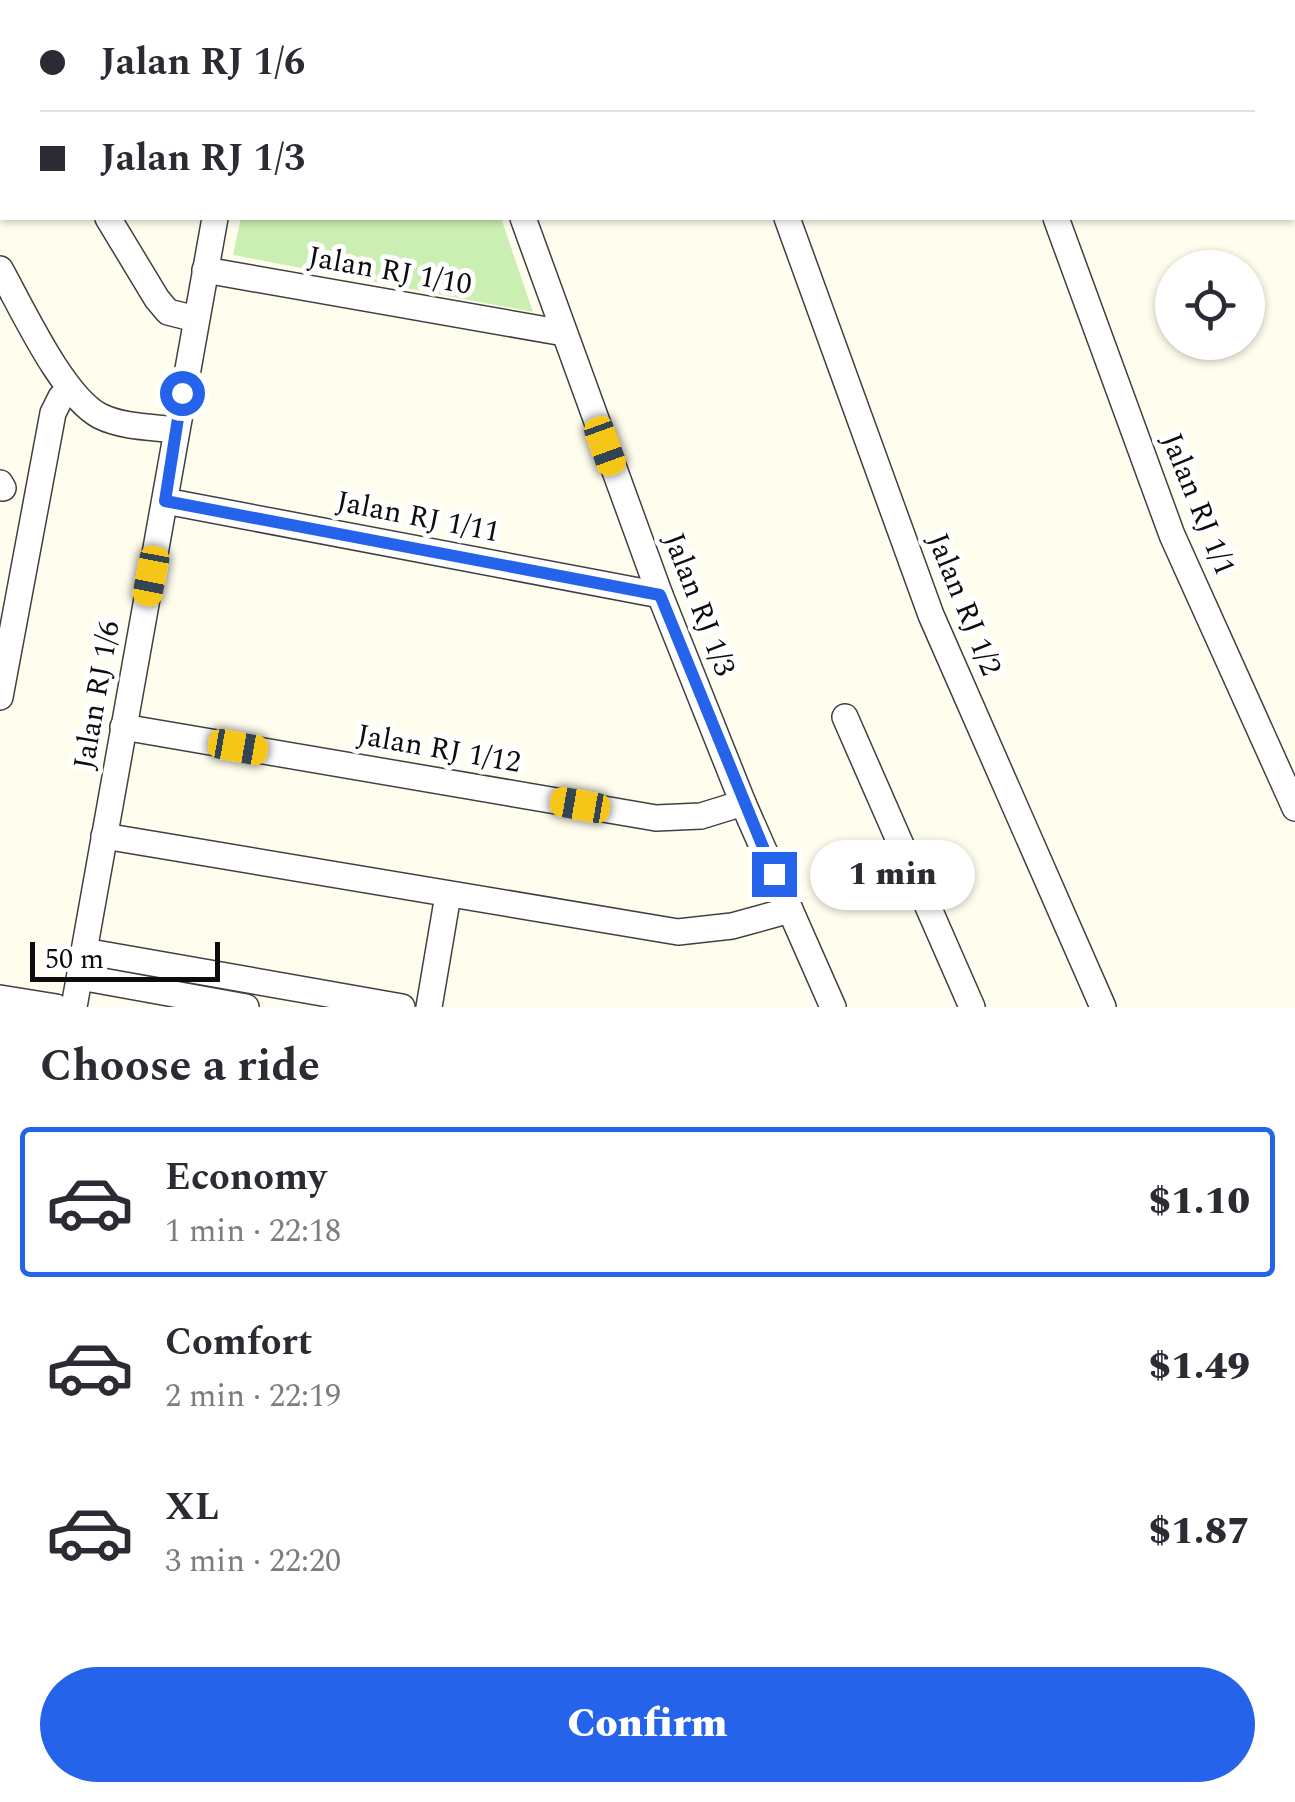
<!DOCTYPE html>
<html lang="en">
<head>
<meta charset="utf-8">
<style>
  body { margin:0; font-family:Spectral,serif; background:#f7f7f7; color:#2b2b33; height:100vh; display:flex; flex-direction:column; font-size:38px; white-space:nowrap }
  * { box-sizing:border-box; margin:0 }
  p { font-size:32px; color:#7c7c81 }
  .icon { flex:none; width:55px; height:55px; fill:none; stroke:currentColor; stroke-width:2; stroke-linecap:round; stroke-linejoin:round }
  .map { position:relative; height:1007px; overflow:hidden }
  .details { display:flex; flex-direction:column; background:#fff; flex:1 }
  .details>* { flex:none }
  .guide { position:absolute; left:0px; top:0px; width:1295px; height:220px; box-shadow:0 2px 8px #0004; display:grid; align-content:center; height:220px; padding:0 40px; background:#fff }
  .buttons { position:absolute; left:1155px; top:250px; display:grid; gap:20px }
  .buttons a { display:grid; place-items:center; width:110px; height:110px; border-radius:50%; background:#fff; box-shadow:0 2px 8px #0004; font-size:50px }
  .scale { position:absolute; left:30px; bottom:25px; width:190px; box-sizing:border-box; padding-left:10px; border:5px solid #0d0d0d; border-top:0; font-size:28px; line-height:35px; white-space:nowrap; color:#0d0d0d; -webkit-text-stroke:8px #fff; paint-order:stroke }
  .end { position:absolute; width:45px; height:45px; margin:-22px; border:12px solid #2563eb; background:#fff; box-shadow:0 0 0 5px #fff }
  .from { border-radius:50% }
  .bubble { position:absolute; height:70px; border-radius:35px; background:#fff; box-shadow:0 2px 8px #0004; font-size:32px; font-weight:800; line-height:70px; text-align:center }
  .car { position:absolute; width:30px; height:60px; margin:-30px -15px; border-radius:12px; box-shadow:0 0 8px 2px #0007; background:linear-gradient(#f5c518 24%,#345 0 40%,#f5c518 0 76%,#345 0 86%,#f5c518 0) }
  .guide b { display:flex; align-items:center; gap:35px; height:95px; font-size:38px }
  .guide b+b { border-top:2px solid #e1e1e2 }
  .guide i { width:25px; height:25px; background:#2b2b33 }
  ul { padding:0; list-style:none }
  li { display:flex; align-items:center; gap:30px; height:150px; margin:0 20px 15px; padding:0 20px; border:5px solid transparent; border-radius:10px }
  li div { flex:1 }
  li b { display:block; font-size:38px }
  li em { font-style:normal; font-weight:800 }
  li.on { border-color:#2563eb }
  li>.icon { width:90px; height:90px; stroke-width:1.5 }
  h2 { padding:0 40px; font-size:45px; line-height:120px }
  .primary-button { display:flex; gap:20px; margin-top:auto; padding:20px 40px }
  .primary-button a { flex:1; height:115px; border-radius:60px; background:#2563eb; color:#fff; font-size:40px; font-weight:800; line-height:115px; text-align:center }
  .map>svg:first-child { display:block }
  .green { fill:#cbeeb2 }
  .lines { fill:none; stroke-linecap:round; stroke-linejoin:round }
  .minor-casing { stroke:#404040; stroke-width:28 }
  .highway-casing { stroke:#1e1e1e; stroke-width:38 }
  .minor { stroke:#fff; stroke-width:25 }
  .highway { stroke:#ffb04b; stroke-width:35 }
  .route { stroke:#2563eb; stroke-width:12 }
  .labels { text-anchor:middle; stroke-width:10; stroke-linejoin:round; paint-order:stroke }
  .street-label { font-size:30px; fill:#0d0d0d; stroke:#fff }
</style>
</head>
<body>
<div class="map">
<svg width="1295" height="1007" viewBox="0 0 1295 1007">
  <rect width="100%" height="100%" fill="#fffded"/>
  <polygon class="green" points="241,218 501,218 533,312 233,255"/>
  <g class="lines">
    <g class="minor-casing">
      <g id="minor">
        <polyline points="108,0 110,2"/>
        <polyline points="445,0 446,2"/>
        <polyline points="708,0 709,2"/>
        <polyline points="977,0 978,2"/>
        <polyline points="255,2 255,0"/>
        <polyline points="0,37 2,41"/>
        <polyline points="108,218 157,299 168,312 196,319"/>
        <polyline points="523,218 660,595 743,803 833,1007"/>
        <polyline points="787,218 931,615 1103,1007"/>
        <polyline points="1056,218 1172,535 1295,808"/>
        <path d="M0 269C22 308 62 396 100 416 122 427 152 427 176 430"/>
        <polyline points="205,270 564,333"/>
        <polyline points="0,483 3,488"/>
        <polyline points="165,501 660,595"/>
        <polyline points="0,697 53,413 61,397 70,390"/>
        <polyline points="845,717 972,1007"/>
        <polyline points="123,727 656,818 701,816 743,803"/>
        <polyline points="104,836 678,932 732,926 790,910"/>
        <polyline points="84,951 402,1007"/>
        <polyline points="80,977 246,1007"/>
        <polyline points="0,998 56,1007"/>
        <polyline points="74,1007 215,218"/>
        <polyline points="429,1007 448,895"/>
      </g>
    </g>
    <g class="highway-casing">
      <g id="highway">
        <polyline points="1241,0 1242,2"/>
        <polyline points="1292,156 1295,164"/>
      </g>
    </g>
    <use href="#minor" class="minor"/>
    <use href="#highway" class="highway"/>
  </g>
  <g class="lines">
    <polyline class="route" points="182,393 165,501 660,595 774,874"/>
  </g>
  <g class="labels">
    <g class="street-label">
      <text transform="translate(390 270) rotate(10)" y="10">Jalan RJ 1/10</text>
      <text transform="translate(1199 504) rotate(68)" y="10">Jalan RJ 1/1</text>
      <text transform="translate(418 516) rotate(11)" y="10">Jalan RJ 1/11</text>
      <text transform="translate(700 604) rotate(69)" y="10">Jalan RJ 1/3</text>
      <text transform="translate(965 604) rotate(68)" y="10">Jalan RJ 1/2</text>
      <text transform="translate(96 695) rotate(-80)" y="10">Jalan RJ 1/6</text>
      <text transform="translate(439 748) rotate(10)" y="10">Jalan RJ 1/12</text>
    </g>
  </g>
</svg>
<div class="buttons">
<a><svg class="icon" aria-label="locate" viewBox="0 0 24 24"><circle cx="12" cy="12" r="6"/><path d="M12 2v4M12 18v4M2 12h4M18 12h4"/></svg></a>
</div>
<div class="scale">50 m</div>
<i class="end from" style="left:182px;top:393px"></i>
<i class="end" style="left:774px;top:874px"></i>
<div class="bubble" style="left:810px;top:840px;width:165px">1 min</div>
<i class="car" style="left:605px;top:446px;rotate:160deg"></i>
<i class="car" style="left:151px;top:576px;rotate:191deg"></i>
<i class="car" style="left:238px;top:747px;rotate:100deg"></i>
<i class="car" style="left:580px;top:805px;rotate:280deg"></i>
<div class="guide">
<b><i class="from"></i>Jalan RJ 1/6</b>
<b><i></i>Jalan RJ 1/3</b>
</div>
</div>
<section class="details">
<h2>Choose a ride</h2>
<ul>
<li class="on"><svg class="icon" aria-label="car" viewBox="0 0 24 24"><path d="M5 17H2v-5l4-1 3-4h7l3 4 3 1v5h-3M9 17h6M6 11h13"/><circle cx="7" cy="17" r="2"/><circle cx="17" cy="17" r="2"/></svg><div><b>Economy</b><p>1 min · 22:18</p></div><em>$1.10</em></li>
<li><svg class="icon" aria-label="car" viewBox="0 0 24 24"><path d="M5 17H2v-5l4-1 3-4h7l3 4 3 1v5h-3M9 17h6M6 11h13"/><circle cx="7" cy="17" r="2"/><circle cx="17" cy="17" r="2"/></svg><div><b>Comfort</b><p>2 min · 22:19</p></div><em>$1.49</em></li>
<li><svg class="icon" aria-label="car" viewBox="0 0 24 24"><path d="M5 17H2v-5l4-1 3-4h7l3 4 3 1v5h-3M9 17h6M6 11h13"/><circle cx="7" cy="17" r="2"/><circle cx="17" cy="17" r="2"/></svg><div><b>XL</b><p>3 min · 22:20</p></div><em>$1.87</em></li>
</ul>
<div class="primary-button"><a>Confirm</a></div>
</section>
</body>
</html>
